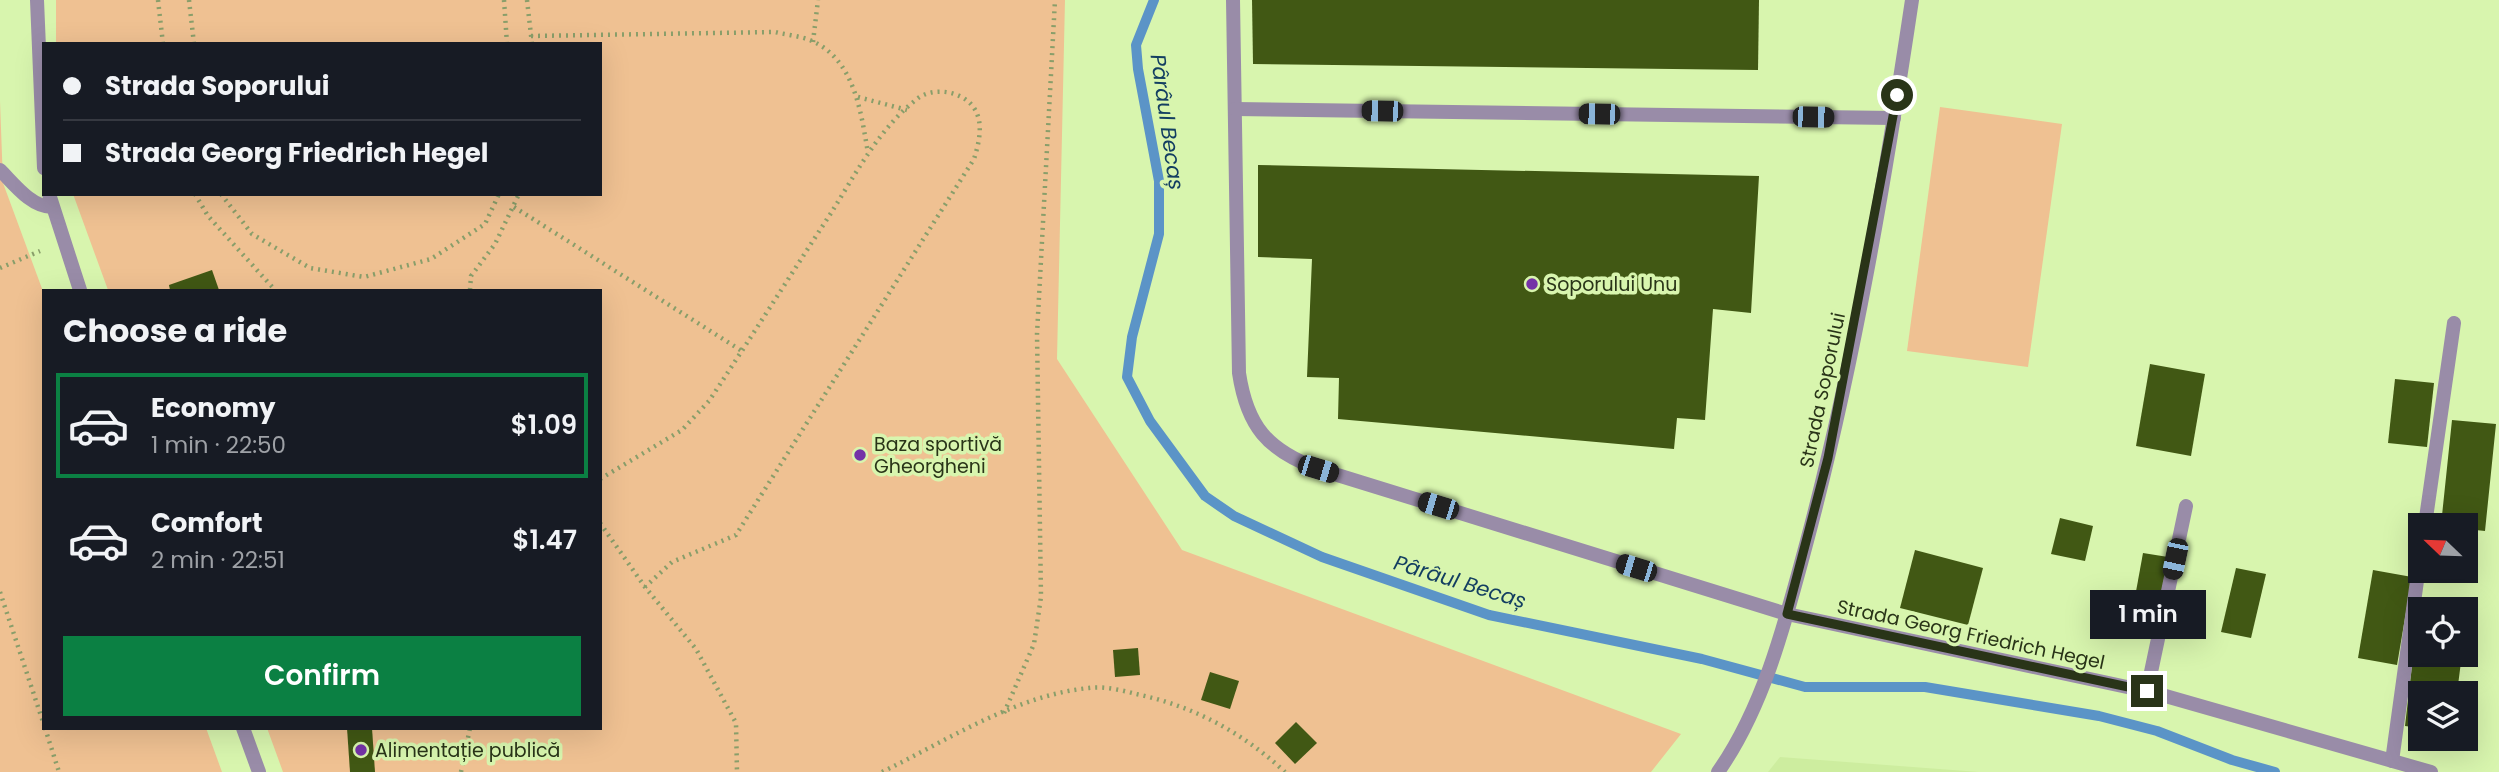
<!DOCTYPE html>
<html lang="en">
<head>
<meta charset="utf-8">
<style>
  body { margin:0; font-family:Poppins,sans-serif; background:#242831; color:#f1f3f6; height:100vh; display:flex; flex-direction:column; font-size:26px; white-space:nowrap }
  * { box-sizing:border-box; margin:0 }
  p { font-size:23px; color:#9ea1a6 }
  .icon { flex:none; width:38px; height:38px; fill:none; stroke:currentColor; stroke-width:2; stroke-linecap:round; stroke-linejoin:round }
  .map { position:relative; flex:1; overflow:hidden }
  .drawer { position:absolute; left:42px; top:289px; width:560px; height:441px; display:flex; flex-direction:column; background:#171b24; border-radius:0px; box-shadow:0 7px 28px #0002 }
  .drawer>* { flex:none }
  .guide { position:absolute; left:42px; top:42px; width:560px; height:154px; border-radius:0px; box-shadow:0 7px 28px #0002; display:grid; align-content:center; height:154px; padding:0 21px; background:#171b24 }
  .needle { width:46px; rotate:293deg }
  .buttons { position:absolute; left:2408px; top:513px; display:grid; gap:14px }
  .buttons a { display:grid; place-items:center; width:70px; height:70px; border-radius:0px; background:#171b24; box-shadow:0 7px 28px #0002; font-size:35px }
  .end { position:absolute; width:32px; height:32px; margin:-16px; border:9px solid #293418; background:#fff; box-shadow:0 0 0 4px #fff }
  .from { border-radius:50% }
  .bubble { position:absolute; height:49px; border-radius:0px; background:#171b24; box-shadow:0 7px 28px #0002; font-size:23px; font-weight:600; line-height:49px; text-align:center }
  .car { position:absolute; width:21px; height:42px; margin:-21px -10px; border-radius:9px; box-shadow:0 0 5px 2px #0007; background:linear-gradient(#222 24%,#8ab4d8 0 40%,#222 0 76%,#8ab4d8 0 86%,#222 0) }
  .guide b { display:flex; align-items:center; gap:24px; height:66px; font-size:26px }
  .guide b+b { border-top:2px solid #363941 }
  .guide i { width:18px; height:18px; background:#f1f3f6 }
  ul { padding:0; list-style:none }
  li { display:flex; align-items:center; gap:21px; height:105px; margin:0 14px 10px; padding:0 7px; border:4px solid transparent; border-radius:0px }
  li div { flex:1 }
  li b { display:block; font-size:26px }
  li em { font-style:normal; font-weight:600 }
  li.on { border-color:#0b8043 }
  li>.icon { width:63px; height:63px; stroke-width:1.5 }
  h2 { padding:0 21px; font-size:32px; line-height:84px }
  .cta { display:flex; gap:14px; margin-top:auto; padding:14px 21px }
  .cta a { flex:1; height:80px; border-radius:0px; background:#0b8043; color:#fff; font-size:28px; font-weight:600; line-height:80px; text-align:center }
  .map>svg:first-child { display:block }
  .built { fill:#cded9f }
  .green { fill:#efc192 }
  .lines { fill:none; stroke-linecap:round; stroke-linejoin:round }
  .stream { stroke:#5b94c7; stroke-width:10 }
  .building { fill:#415814 }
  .path { stroke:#899e6a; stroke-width:4.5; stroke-dasharray:2 5; stroke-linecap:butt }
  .lane { stroke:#998ca8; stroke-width:14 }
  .street { stroke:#998ca8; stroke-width:14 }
  .route { stroke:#293418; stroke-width:9 }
  .poi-dot { fill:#7432a7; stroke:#d8f5ae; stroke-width:2.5 }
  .labels { text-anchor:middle; stroke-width:7; stroke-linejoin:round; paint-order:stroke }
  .poi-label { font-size:19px; fill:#293418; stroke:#d8f5ae; text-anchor:start }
  .street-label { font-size:19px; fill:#293418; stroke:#d8f5ae }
  .water-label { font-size:21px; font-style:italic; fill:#133e61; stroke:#d8f5ae }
</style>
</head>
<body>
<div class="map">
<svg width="2499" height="772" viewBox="0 0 2499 772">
  <rect width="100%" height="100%" fill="#d8f5ae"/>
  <polygon class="built" points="1780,757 1979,772 1768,772"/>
  <g class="green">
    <polygon points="56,0 1065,0 1057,359 1182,550 1681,734 1651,772 283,772 267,728 600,728 600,290 108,290 73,194 600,194 600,44 56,44"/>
    <polygon points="0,101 3,183 44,294 44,728 206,728 222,772 0,772"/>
    <polygon points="1940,107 2062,124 2028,367 1907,351"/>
  </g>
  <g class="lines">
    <polyline class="stream" points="1154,0 1136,45 1138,69 1159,181 1159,234 1132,337 1127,377 1150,421 1205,496 1234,516 1322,557 1489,615 1702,659 1805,687 1925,687 2099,716 2157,731 2232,760 2275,772"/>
  </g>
  <g class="building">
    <polygon points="1252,0 1759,0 1758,70 1253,64"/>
    <polygon points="1258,165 1759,176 1751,313 1713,309 1705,420 1677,418 1674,449 1338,419 1339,378 1307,377 1312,259 1258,257"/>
    <polygon points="212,270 219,290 170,290 169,285"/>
    <polygon points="2150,364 2205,374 2191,456 2136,446"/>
    <polygon points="2395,379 2434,383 2427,447 2388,443"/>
    <polygon points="2452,420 2496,424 2485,531 2466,529 2466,525 2441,525"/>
    <polygon points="2060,518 2093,526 2085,561 2051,554"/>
    <polygon points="1915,550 1983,568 1968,625 1900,608"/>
    <polygon points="2143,553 2168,557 2156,623 2131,619"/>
    <polygon points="2236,568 2266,574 2251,638 2221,632"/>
    <polygon points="2373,570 2412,577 2397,665 2358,658"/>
    <polygon points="2417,622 2420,622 2420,654 2462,654 2457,693 2420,693 2420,728 2405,726"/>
    <polygon points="1138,648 1140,675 1115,677 1113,650"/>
    <polygon points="1210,672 1239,681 1230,709 1201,700"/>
    <polygon points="1296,722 1317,743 1295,764 1275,743"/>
    <polygon points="347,728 372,728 375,772 350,772"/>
  </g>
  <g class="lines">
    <g class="path">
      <polyline points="158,0 163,44"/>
      <polyline points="189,0 194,44"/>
      <polyline points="504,0 507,44"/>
      <polyline points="527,0 532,44"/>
      <path d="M531 36 775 32C787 35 801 36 812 41 855 60 861 113 868 153"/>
      <polyline points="813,42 818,0"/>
      <polyline points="858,97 907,110"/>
      <polyline points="195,194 208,216 275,290"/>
      <polyline points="221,194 252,234 310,268 364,277 431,259 485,224 499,194"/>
      <polyline points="514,207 742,351"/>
      <polyline points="0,268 40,251"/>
      <polyline points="470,290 471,276 495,244 519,194"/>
      <path d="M600 479 682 430 709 401C750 339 790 276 831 213 855 175 880 127 917 99 933 86 963 91 974 108 984 123 979 143 974 159L746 519 736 535 672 562 645 587"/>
      <polyline points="600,523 645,587 696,649 736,723 737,772"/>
      <polyline points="0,592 44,725"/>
      <polyline points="1004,713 1034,644 1041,597 1037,334 1055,0"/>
      <polyline points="45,728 59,772"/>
      <polyline points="461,772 470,728"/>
      <path d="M882 772C946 741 1016 695 1089 688 1104 686 1121 690 1136 694 1193 706 1242 732 1285 772"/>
    </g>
    <path class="lane" d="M0 170C14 184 31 207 52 207"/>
    <g class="street">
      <polyline points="37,0 44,168"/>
      <path d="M1233 0 1239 373C1247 426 1267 450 1318 469L1787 614 2155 693 2431 772"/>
      <polyline points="1235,109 1894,118"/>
      <polyline points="49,194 80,290"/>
      <polyline points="2425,525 2454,323"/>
      <polyline points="2147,691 2186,506"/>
      <polyline points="243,728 259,772"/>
      <polyline points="2392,761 2420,559"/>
      <path d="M1718 772C1765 705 1786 619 1807 541 1854 364 1885 181 1912 0"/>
    </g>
  </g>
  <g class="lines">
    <polyline class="route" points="1897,95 1828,458 1787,614 2147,691"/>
  </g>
  <g class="poi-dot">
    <circle cx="1532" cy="284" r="7"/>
    <circle cx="860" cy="455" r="7"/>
    <circle cx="361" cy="750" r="7"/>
  </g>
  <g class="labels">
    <g class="poi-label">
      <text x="1546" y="291">Soporului Unu</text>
      <text x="874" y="451">Baza sportivă<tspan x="874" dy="22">Gheorgheni</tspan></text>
      <text x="375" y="757">Alimentație publică</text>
    </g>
    <g class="street-label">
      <text transform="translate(1822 390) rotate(-78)" y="7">Strada Soporului</text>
      <text transform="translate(1971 634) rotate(12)" y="7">Strada Georg Friedrich Hegel</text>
    </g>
    <g class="water-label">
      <text transform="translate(1167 122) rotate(82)" y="7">Pârâul Becaș</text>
      <text transform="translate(1460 582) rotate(17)" y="7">Pârâul Becaș</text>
    </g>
  </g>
</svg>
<div class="buttons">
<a><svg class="needle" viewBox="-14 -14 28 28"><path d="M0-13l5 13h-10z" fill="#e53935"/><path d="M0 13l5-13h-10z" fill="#9ea1a6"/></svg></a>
<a><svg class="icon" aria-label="locate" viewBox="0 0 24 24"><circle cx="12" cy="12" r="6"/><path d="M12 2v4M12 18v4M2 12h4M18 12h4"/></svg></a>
<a><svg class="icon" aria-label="layers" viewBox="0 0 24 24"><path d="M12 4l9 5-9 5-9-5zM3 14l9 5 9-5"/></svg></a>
</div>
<i class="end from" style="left:1897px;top:95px"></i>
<i class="end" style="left:2147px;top:691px"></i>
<div class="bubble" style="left:2090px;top:590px;width:116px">1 min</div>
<i class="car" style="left:1382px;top:111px;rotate:271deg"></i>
<i class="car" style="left:1599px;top:114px;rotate:271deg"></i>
<i class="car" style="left:1813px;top:117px;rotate:91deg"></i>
<i class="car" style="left:1318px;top:469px;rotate:107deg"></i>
<i class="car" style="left:1438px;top:506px;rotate:287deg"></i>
<i class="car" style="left:2175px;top:559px;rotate:192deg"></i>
<i class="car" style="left:1636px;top:568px;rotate:287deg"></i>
<div class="guide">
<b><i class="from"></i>Strada Soporului</b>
<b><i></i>Strada Georg Friedrich Hegel</b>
</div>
<section class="drawer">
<h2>Choose a ride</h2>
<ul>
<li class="on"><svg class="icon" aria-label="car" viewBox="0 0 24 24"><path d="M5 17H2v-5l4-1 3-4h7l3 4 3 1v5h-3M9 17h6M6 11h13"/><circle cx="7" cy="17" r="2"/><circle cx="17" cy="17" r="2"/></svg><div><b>Economy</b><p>1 min · 22:50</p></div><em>$1.09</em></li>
<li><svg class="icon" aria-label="car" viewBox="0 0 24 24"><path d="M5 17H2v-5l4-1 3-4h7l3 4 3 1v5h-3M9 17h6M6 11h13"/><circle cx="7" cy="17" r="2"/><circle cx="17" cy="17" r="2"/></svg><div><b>Comfort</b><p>2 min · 22:51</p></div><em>$1.47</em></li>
</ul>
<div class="cta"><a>Confirm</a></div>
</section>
</div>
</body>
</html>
